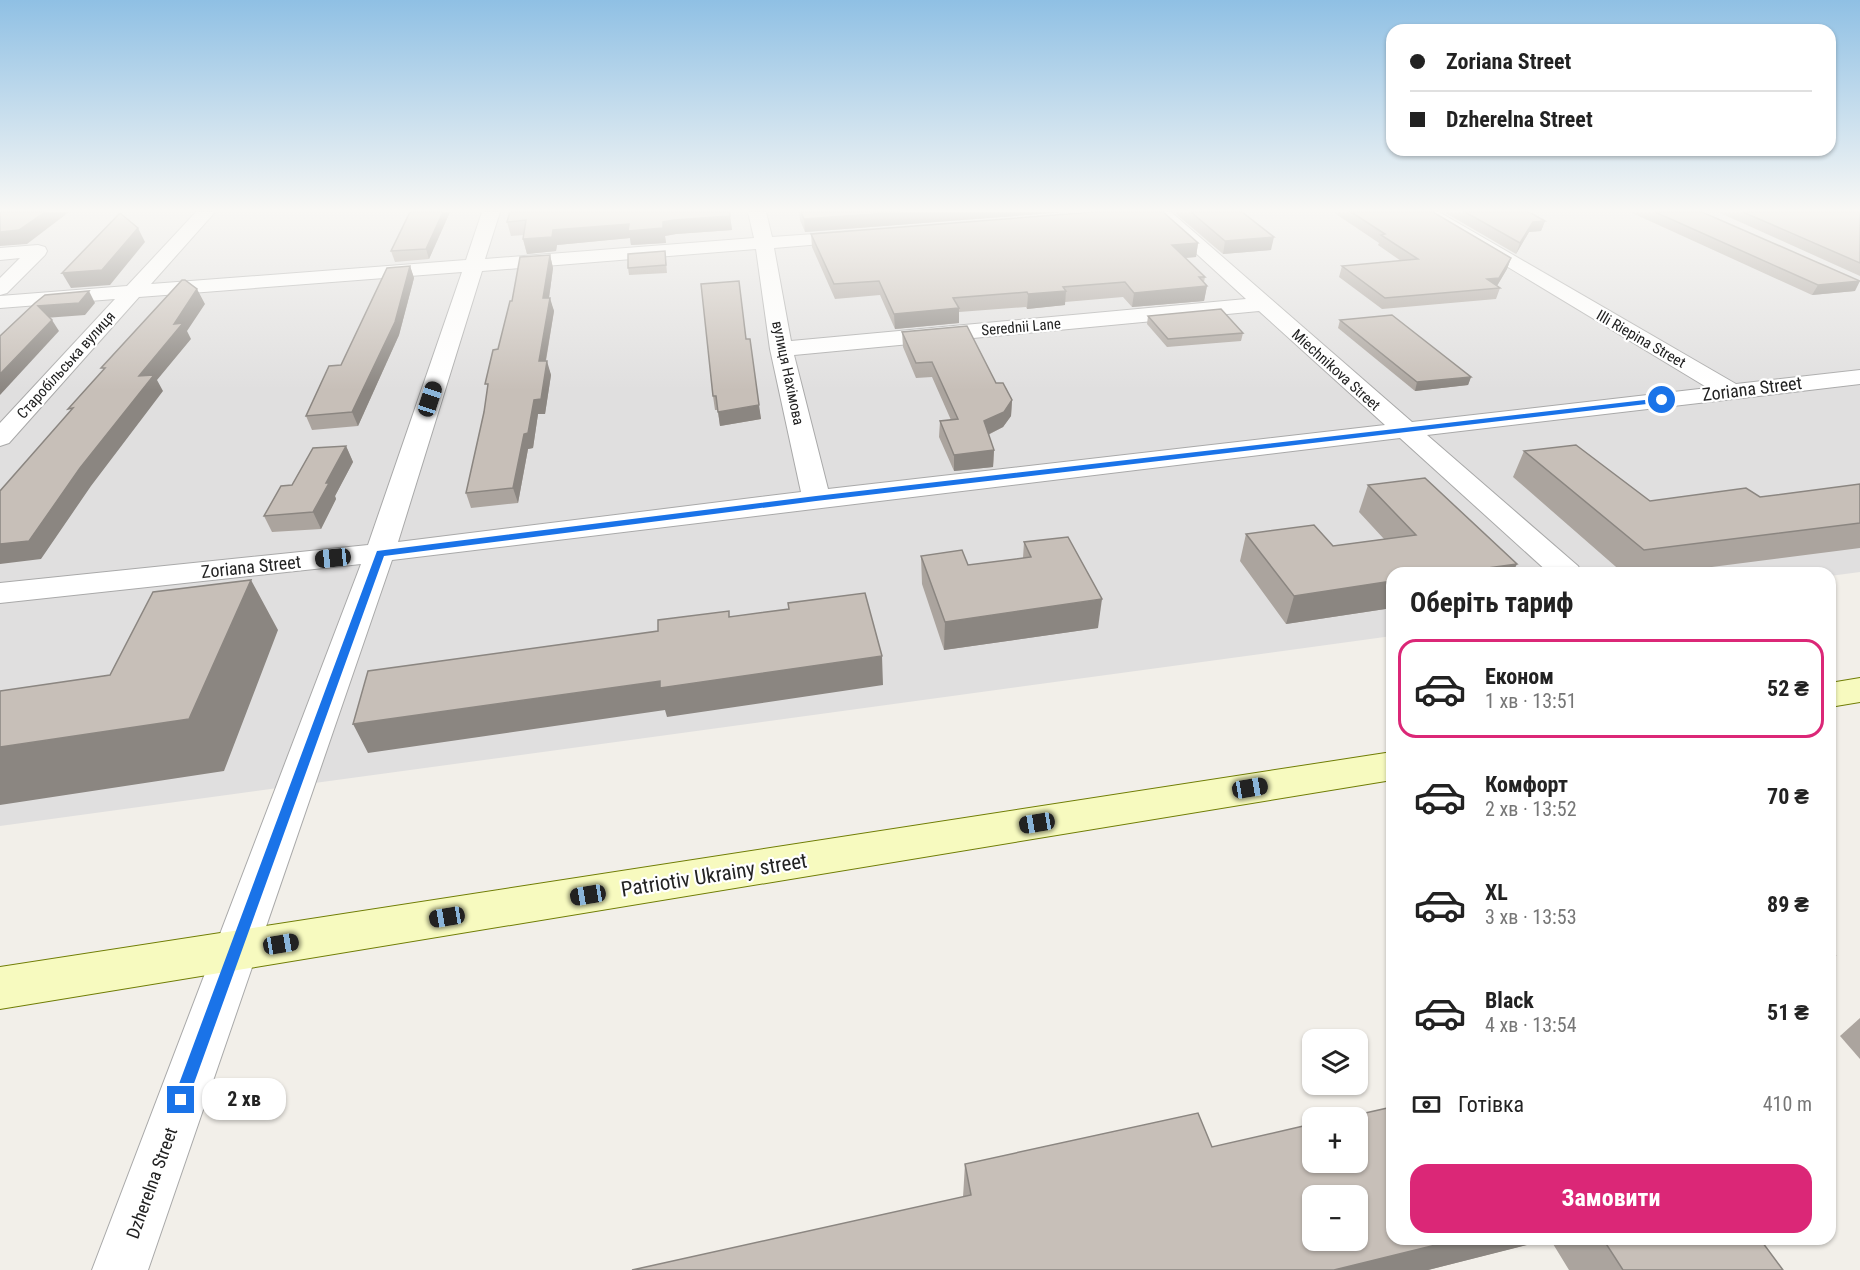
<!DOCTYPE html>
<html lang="uk">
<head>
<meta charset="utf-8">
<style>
  body { margin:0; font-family:"Roboto Condensed",sans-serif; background:#f2f2f2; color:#222; height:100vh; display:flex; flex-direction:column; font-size:22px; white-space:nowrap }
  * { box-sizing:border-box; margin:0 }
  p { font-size:20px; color:#767676 }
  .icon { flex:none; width:33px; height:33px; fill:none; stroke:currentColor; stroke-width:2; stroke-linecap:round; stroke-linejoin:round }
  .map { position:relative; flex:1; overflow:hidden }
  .panel { position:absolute; left:1386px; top:567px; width:450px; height:678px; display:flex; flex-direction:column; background:#fff; border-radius:18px; box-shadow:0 2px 4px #0004 }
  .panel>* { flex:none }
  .top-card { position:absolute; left:1386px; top:24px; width:450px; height:132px; border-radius:18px; box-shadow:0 2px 4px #0004; display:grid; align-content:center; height:132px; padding:0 24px; background:#fff }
  .buttons { position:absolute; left:1302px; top:1029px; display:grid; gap:12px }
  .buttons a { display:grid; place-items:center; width:66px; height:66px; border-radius:12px; background:#fff; box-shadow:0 2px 4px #0004; font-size:30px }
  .end { position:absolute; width:27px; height:27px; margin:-14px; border:8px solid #1a73e8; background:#fff; box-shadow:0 0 0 3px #fff }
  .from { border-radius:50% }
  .bubble { position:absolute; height:42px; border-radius:18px; background:#fff; box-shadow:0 2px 4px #0004; font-size:20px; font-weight:700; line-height:42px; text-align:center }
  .car { position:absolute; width:18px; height:36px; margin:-18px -9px; border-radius:8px; box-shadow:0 0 4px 2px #0007; background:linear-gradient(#222 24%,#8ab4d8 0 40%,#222 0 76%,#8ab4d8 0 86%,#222 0) }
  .top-card b { display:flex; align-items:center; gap:21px; height:57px; font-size:22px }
  .top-card b+b { border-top:2px solid #e0e0e0 }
  .top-card i { width:15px; height:15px; background:#222 }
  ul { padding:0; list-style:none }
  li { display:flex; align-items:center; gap:18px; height:99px; margin:0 12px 9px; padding:0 12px; border:3px solid transparent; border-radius:18px }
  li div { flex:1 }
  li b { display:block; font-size:22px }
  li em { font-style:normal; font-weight:700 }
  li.on { border-color:#db2777 }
  li>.icon { width:54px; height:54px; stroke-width:1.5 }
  h2 { padding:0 24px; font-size:27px; line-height:72px }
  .pay { display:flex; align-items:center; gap:15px; height:66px; padding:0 24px; font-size:22px }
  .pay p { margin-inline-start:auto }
  .button { display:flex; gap:12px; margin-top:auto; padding:12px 24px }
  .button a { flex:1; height:69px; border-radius:18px; background:#db2777; color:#fff; font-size:24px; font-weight:700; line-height:69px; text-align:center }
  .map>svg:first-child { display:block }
  .residential { fill:#e0dfdf }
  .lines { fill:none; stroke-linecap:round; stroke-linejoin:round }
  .minor-casing { stroke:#a9a9a9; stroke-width:2 }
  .secondary-casing { stroke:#707d05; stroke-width:2 }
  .minor { fill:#fff; fill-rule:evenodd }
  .secondary { fill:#f7fabf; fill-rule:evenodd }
  .wall { fill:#aba49e }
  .shaded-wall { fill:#8b8681 }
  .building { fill:#c7bfb8; stroke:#8b8681; stroke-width:1.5; fill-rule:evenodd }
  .route { fill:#1a73e8 }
  .labels { text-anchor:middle; stroke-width:4.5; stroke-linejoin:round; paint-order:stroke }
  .far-street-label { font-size:15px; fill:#222; stroke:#fff }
  .street-label { font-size:18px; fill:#222; stroke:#fff }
  .near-street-label { font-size:21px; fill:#222; stroke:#fff }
</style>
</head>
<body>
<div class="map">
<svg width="1860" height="1270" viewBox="0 0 1860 1270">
  <rect width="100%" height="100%" fill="#f2efe9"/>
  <polygon class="residential" points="0,212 1860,212 1860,572 1830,576 1830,573 1392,573 1392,636 0,826"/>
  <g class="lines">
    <g class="minor-casing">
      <g id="minor">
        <path d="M196 212H215L151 284 466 260 482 212H500L485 259 754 238 748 212H766L772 237 857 231 863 232 866 236 863 240 857 241 774 248 791 341 1246 299 1151 212H1171L1412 422 1708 388 1417 212H1439L1736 384 1860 370V384L1427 435 1578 566 1582 573H1549L1400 438 392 560 148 1270H92L361 564 0 603V583L368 545 462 272 139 297 9 443 0 446V423L115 299 0 308V296L127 286ZM756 249 770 349 801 492 398 542 482 271ZM1259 311 1385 425 828 489 794 355Z"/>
        <polygon points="38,245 45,247 47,251 45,255 7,293 0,295 0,278 20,258 0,260 0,248"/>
      </g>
    </g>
    <g class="secondary-casing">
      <g id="secondary">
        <polygon points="1860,678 1860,702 1830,707 1830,683"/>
        <polygon points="1392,752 1392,780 0,1009 0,967"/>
      </g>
    </g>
    <use href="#minor" class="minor"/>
    <use href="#secondary" class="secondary"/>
  </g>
  <g class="wall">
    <polygon points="410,212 450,212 429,259 395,262 391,251"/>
    <polygon points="510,212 730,216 732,230 676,234 665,236 666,243 631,245 630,238 557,245 556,251 527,254 523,239 524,235 511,236 507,222"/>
    <polygon points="799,212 1066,212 805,232 800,220"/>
    <polygon points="1176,212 1242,212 1271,250 1223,254 1176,214"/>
    <polygon points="1333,212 1433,212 1511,258 1507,269 1497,286 1500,288 1496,299 1382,309 1339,277 1342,266 1401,261 1378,245 1379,243"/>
    <polygon points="1444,212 1529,212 1545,221 1541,231 1529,232 1516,254"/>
    <polygon points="1630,212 1702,212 1855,291 1812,295"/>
    <polygon points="1718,212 1860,212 1860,276"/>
    <polygon points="811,234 1198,243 1196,257 1185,258 1205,277 1204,282 1207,286 1204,301 1132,307 1123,297 1065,302 1065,305 1027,309 1026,307 959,312 959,323 895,329 880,295 835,299 812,247"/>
    <polygon points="665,251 667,273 629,275 628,268"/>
    <polygon points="550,255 553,268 549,298 554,311 546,361 551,375 545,414 538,414 533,448 528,449 518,503 471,508 466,493 498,349 512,301"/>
    <polygon points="410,266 414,278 399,335 358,426 312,430 306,416"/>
    <polygon points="1148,316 1243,333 1241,341 1167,347 1147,324"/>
    <polygon points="1340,320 1471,377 1468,385 1415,391 1338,328"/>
    <polygon points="902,332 996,383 1012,400 1011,416 1003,427 988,435 994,450 993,467 954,471 939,437 940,421 951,420 932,377 916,378 903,347"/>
    <polygon points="746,339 761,419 720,426 718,410 715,410 713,396"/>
    <polygon points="346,446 353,462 335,496 336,499 321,529 272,532 264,516 292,485"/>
    <polygon points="1524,451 1650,501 1760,497 1860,484 1860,548 1665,573 1623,573 1513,477"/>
    <polygon points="1368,485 1517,564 1512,573 1392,573 1392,608 1286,624 1240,561 1246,534 1333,546 1384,539 1359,512"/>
    <polygon points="1024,542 1098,628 944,650 922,584 921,556 968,565 1023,558"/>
    <polygon points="1860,1018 1860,1059 1840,1036"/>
    <polygon points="1212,1147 1392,1239 1760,1239 1783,1270 1569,1270 1550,1239 1428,1270 632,1270 963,1197 965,1164"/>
  </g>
  <g class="shaded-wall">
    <polygon points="45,212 69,212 27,244 0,246 0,232"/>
    <polygon points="443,212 450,212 429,259 426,249"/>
    <polygon points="901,212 1066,212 805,232 804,219"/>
    <polygon points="730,216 732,230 676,234 665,236 666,243 631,245 630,238 557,245 556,251 527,254 523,239 553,230 629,224 663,222 674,220"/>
    <polygon points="1545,221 1541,231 1529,232 1516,254 1520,243 1533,222"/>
    <polygon points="138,228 145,242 110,285 71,288 62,273"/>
    <polygon points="1274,237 1271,250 1223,254 1225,241"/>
    <polygon points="1198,243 1196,257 1170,259 1172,245"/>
    <polygon points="550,255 553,268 547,312 543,298"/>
    <polygon points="1511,258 1507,269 1495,289 1495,288 1487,279"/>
    <polygon points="410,266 414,278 399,335 358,426 352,412"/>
    <polygon points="1860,281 1855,291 1812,295 1818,285"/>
    <polygon points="1207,286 1204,301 1132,307 1134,293"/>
    <polygon points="197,289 205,304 187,331 191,339 157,380 163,391 91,486 41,559 0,564 0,544 139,376"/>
    <polygon points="89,291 95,303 85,315 45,318 38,306"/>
    <polygon points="1066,291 1065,305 1027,309 1028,294"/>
    <polygon points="550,298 554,311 543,376 539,361"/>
    <polygon points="959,308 959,323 895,329 894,314"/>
    <polygon points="52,320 59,331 0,395 0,374"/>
    <polygon points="547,361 551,375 545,414 538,414 533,448 528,449 518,503 513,488 524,434 534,400"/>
    <polygon points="1471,377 1468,385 1415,391 1417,382"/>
    <polygon points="1012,400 1011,416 1003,427 983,437 984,421"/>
    <polygon points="759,405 761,419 720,426 718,412"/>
    <polygon points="346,446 353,462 335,496 336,499 321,529 313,512 326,483"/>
    <polygon points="994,450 993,467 954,471 954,455"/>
    <polygon points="1517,564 1512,573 1451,573"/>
    <polygon points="251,580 278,630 224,771 0,805 0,747 189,719"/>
    <polygon points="1392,581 1392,608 1286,624 1294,596"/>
    <polygon points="1102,599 1098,628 944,650 945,622"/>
    <polygon points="882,656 883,685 667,717 665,710 368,753 353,724 660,681"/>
    <polygon points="1460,1239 1551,1239 1428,1270 1334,1270"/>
  </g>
  <g class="building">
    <polygon points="0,212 45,212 19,230 0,232"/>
    <polygon points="410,212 443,212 426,249 391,251"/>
    <polygon points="510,212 730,212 730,216 674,220 663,222 663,228 628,231 629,224 553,230 552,237 523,239 526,220 507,222"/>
    <polygon points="801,212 901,212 804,219"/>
    <polygon points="1094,212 1163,212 1198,243 1172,245 1205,277 1199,277 1207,286 1134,293 1125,282 1063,287 1066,291 1028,294 1027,292 953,298 959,308 894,314 879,281 834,284 811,234"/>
    <polygon points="1191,212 1242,212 1274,237 1225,241"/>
    <polygon points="1351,212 1433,212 1511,258 1499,278 1487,279 1500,288 1385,298 1342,266 1418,259 1381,235 1385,234"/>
    <polygon points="1465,212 1529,212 1545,221 1533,222 1520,243"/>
    <polygon points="1655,212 1702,212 1860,281 1818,285"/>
    <polygon points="1743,212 1860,212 1860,263"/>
    <polygon points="120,213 138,228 102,270 62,273"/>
    <polygon points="665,251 666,265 628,268 628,254"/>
    <polygon points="550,255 543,298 550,298 539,361 547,361 541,399 534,400 528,433 524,434 513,488 466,493 484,412 488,384 485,384 493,350 498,349 510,301 512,301 520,257"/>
    <polygon points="410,266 395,322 352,412 306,416 329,366 341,365 387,268"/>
    <polygon points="182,280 185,280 197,289 174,324 183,323 139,376 154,375 80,468 29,541 0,544 0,491 73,408 68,409 105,368 101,368"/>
    <polygon points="739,281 746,339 750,339 759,405 718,412 716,396 713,396 701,284"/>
    <polygon points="89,291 79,303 38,306 52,320 0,374 0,336 35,303 45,295"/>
    <polygon points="1221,309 1243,333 1168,339 1148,316"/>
    <polygon points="1392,315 1471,377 1417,382 1340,320"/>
    <polygon points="967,326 996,383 1003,383 1012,400 1004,412 984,421 994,450 954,455 940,421 958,419 932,362 916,363 902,332"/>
    <polygon points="1576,445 1650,501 1746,488 1760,497 1860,484 1860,523 1644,550 1524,451"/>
    <polygon points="346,446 326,483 329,483 313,512 264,516 281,486 292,485 313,448"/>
    <polygon points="1425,478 1517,564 1451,573 1392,573 1392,581 1294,596 1246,534 1314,525 1333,546 1416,535 1368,485"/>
    <polygon points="1068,537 1102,599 945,622 921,556 962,550 968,565 1031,557 1024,542"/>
    <polygon points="251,580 189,719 0,747 0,691 110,675 153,592"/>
    <polygon points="865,593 882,656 660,688 660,681 353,724 368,671 658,631 658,620 729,611 729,617 789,609 788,603"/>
    <polygon points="1830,950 1835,955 1830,956"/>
    <path d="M1392 1107V1239H1460L1334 1270H632L971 1195 965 1164 1198 1113 1212 1147 1312 1124V1162H1358V1118H1343ZM1312 1196H1358V1240H1312Z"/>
    <polygon points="1603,1239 1760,1239 1783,1270 1623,1270"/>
  </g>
  <linearGradient id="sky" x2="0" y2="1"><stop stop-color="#8fc0e4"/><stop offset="0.54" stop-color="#f9f8f5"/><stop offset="1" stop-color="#f9f8f5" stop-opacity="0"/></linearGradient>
  <rect width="1860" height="390" fill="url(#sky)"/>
  <polygon class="route" points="1662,398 1664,402 816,501 384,556 188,1100 186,1105 181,1108 176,1105 173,1100 377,551 816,496"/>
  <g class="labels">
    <g class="far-street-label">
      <text transform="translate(1021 327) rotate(-5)" y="5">Serednii Lane</text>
      <text transform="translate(1641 339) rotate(30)" y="5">Illi Riepina Street</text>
      <text transform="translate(66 365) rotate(-48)" y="5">Старобільська вулиця</text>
      <text transform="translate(1336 370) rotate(42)" y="5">Miechnikova Street</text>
      <text transform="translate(788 373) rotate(78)" y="5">вулиця Нахімова</text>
    </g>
    <g class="street-label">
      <text transform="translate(1752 389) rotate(-7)" y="6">Zoriana Street</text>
      <text transform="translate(251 567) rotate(-6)" y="6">Zoriana Street</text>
      <text transform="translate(152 1183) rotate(-70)" y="6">Dzherelna Street</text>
    </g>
    <g class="near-street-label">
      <text transform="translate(714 875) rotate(-9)" y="7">Patriotiv Ukrainy street</text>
    </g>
  </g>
</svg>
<div class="buttons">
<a><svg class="icon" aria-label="layers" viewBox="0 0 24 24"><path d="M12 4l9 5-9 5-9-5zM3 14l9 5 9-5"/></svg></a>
<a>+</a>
<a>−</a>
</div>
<i class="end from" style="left:1662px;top:400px"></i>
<i class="end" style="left:181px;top:1100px"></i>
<div class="bubble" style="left:202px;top:1078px;width:84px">2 хв</div>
<i class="car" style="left:430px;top:399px;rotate:18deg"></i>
<i class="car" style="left:333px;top:558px;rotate:264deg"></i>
<i class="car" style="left:1250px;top:788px;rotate:81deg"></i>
<i class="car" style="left:1037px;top:823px;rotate:261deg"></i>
<i class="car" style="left:588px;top:895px;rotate:261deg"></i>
<i class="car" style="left:447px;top:917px;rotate:261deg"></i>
<i class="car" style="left:281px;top:944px;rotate:81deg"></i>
<div class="top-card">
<b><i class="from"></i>Zoriana Street</b>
<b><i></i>Dzherelna Street</b>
</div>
<section class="panel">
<h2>Оберіть тариф</h2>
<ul>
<li class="on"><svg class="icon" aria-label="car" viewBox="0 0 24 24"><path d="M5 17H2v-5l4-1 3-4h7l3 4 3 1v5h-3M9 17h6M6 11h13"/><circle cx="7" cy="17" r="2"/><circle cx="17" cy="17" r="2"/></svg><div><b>Економ</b><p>1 хв · 13:51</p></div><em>52 ₴</em></li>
<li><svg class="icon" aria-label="car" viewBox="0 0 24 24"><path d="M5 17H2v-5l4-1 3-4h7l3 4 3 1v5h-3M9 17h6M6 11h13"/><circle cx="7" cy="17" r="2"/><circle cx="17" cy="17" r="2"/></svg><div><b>Комфорт</b><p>2 хв · 13:52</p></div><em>70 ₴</em></li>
<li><svg class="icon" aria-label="car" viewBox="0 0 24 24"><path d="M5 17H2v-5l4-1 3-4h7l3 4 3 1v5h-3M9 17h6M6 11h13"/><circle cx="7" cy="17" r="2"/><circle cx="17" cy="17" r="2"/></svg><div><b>XL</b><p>3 хв · 13:53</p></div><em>89 ₴</em></li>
<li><svg class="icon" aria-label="car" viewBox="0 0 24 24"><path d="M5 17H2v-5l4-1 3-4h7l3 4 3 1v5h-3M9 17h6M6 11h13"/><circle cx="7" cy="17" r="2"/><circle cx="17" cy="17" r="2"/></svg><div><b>Black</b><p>4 хв · 13:54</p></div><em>51 ₴</em></li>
</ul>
<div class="pay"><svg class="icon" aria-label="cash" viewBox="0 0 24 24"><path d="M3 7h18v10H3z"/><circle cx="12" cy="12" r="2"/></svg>Готівка<p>410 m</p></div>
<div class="button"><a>Замовити</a></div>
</section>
</div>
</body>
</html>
